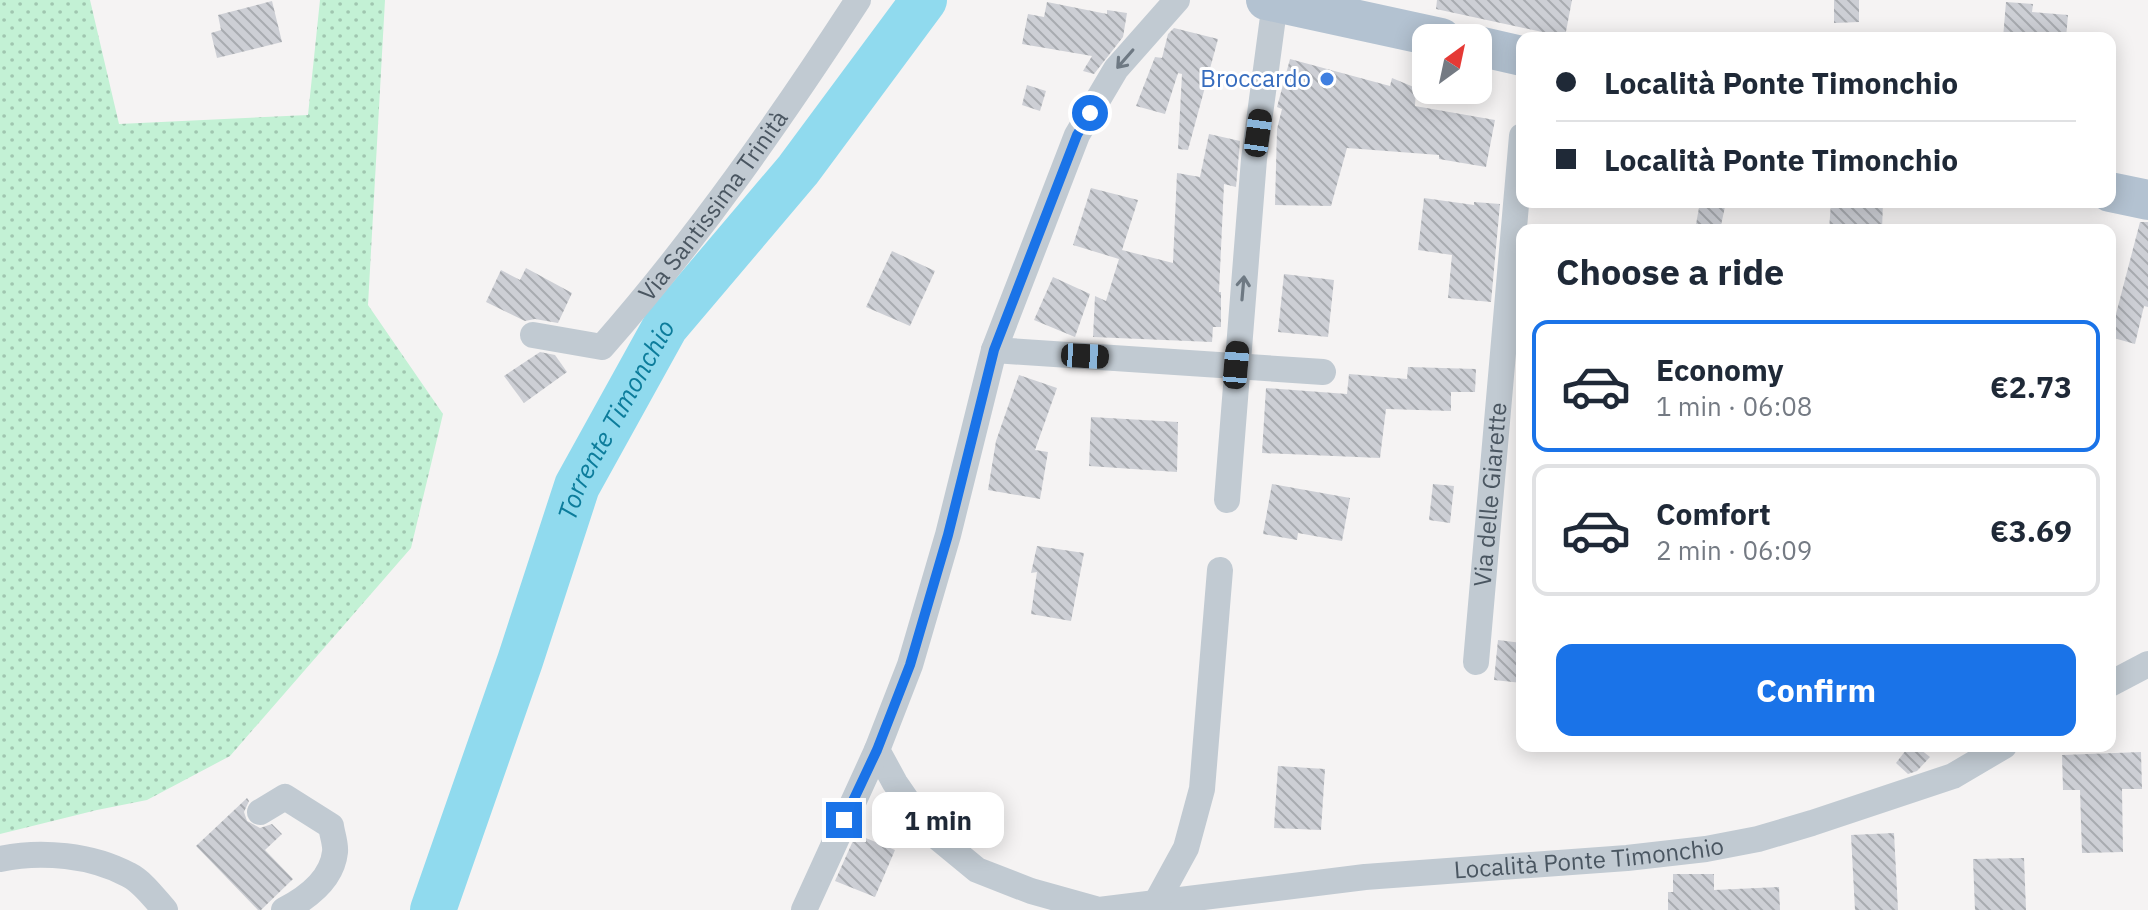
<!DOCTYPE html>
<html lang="en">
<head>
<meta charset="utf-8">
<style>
  body { margin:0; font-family:"IBM Plex Sans",sans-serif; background:#f2f2f3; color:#1f2937; height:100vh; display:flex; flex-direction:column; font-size:30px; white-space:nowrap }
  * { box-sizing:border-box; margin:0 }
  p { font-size:26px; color:#747a83 }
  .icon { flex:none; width:44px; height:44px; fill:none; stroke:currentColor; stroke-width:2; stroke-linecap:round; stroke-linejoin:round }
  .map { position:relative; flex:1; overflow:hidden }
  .drawer { position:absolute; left:1516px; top:224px; width:600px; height:528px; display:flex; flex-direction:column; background:#fff; border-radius:16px; box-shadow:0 4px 20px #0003 }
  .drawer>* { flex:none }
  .banner { position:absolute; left:1516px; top:32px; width:600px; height:176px; border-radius:16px; box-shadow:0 4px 20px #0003; display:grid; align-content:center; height:176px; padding:0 40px; background:#fff }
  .needle { width:52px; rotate:33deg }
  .fabs { position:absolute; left:1412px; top:24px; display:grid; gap:16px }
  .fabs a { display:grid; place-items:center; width:80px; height:80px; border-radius:16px; background:#fff; box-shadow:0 4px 20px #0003; font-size:40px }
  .end { position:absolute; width:36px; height:36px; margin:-18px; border:10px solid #1a73e8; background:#fff; box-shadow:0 0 0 4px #fff }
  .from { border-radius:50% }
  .bubble { position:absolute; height:56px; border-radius:16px; background:#fff; box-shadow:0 4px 20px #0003; font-size:26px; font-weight:700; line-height:56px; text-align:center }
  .car { position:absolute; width:24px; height:48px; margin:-24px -12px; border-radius:10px; box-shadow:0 0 6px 2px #0007; background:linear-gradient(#222 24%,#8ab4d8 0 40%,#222 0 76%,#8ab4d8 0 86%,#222 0) }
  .banner b { display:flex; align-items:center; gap:28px; height:76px; font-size:30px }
  .banner b+b { border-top:2px solid #e0e1e3 }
  .banner i { width:20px; height:20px; background:#1f2937 }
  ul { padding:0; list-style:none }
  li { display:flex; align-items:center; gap:24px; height:132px; margin:0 16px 12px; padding:0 24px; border:4px solid #e0e1e3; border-radius:16px }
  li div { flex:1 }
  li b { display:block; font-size:30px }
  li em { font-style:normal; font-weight:700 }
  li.current { border-color:#1a73e8 }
  li>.icon { width:72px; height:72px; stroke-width:1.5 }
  h2 { padding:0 40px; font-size:36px; line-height:96px }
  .cta { display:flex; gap:16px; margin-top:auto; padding:16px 40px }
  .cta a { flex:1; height:92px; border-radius:16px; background:#1a73e8; color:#fff; font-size:32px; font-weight:700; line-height:92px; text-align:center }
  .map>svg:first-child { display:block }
  .grass { fill:url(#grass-dots) }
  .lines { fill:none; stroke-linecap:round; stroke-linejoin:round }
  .river { stroke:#90daee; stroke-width:46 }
  .building { fill:url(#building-back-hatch) }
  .minor { stroke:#c1cad2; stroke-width:26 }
  .primary { stroke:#b3c2d1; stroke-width:40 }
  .oneway { stroke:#6e7983 }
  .route { stroke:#1a73e8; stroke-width:10 }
  .shop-dot { fill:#3f7fe0; stroke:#fff; stroke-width:3 }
  .labels { text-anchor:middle; stroke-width:6; stroke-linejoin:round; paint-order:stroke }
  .shop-label { font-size:24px; fill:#366cbe; stroke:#fff; text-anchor:end }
  .street-label { font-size:24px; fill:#4a5661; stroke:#fff }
  .water-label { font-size:26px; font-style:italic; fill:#0c7c9b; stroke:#fff }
</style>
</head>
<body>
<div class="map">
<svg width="2148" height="910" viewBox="0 0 2148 910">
  <defs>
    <pattern id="grass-dots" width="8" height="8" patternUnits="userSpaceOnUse" patternTransform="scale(2)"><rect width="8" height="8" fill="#c3f1d5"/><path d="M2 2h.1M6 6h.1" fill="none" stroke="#a0c6b0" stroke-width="1.8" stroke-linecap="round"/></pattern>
    <pattern id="building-back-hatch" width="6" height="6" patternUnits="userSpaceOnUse" patternTransform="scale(2)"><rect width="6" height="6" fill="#cdcfd5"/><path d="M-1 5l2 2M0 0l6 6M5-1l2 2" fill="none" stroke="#a8abb0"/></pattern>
  </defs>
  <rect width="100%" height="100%" fill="#f5f3f3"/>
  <polygon class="grass" points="0,0 90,0 119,124 308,115 320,0 385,0 368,305 443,414 411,548 230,756 147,800 97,810 0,834"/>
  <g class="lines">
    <path class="river" id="s1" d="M433 910 520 661 577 486 665 327 798 170 924 0"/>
  </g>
  <g class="building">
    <polygon points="1437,0 1572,0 1565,37 1436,9"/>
    <polygon points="1834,0 1859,0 1859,22 1834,23"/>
    <polygon points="272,1 282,42 217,58 211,33 221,30 218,15"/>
    <polygon points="1047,2 1107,14 1107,10 1127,13 1123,37 1094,74 1083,71 1092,56 1022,44 1028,14 1044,17"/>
    <polygon points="2006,2 2033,4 2032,12 2068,15 2066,38 2003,38"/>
    <polygon points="1174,28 1218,39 1188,150 1178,149 1182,74 1178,73 1165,114 1136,106 1155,57 1162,58 1168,34"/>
    <polygon points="1290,59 1390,86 1392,78 1416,88 1415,106 1495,120 1486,167 1439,159 1439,155 1347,148 1331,206 1275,205 1277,129 1282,109 1277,107"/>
    <polygon points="1027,85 1046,91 1040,111 1022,105"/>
    <polygon points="1209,134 1240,141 1236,187 1224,184 1219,292 1221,292 1221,327 1213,327 1212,342 1093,337 1095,296 1106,301 1119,259 1073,245 1091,188 1138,200 1122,250 1173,263 1177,173 1200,177"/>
    <polygon points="1424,198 1474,205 1474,202 1500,204 1491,302 1448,298 1452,255 1418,250"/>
    <polygon points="1700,202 1726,202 1720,230 1695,230"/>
    <polygon points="1831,202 1883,202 1882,230 1829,230"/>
    <polygon points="2140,222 2148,222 2148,307 2144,306 2135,344 2110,337"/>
    <polygon points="892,251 935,271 910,326 866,307"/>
    <polygon points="526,268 572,293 558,323 535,319 525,321 486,302 501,270 520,280"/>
    <polygon points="1284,274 1334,280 1328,337 1278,332"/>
    <polygon points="1053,277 1090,294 1075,337 1034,320"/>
    <polygon points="540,352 555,355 567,372 524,403 504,376"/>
    <polygon points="1408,367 1476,369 1475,392 1451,392 1451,411 1386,409 1380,458 1262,453 1266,388 1347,394 1349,374 1407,379"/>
    <polygon points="1019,375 1057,388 1035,450 1048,452 1040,499 988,490 996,441"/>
    <polygon points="1091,417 1178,422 1177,472 1089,466"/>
    <polygon points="1272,484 1350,498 1342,541 1298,533 1297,540 1263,534"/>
    <polygon points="1433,484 1454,486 1450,523 1429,520"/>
    <polygon points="1037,546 1084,553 1071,621 1031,614 1037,572 1031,573"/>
    <polygon points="1498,640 1522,643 1522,683 1494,680"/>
    <polygon points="1909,746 1916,746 1930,757 1917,771 1908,774 1896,763"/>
    <polygon points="2141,752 2142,789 2122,789 2123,852 2082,853 2080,790 2063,790 2062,755"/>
    <polygon points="1278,766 1325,769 1321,830 1274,828"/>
    <polygon points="247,798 249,801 244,812 247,821 260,828 272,824 282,834 265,850 293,879 261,910 258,910 196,846"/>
    <polygon points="1894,833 1898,910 1855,910 1851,835"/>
    <polygon points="856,834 895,850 875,897 835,881"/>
    <polygon points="2024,858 2026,910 1975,910 1973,859"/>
    <polygon points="1673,874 1714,874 1714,890 1779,887 1780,910 1668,910 1668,892 1673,892"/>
  </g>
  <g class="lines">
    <g class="minor">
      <path id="s2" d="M1177 0 1116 69 1077 135 994 350 948 535 910 665 877 750 895 783 926 828 977 870 1031 891 1099 910 1365 877 1627 858 1706 849 1758 839 1812 823 1953 776 2004 746"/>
      <path id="s3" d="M533 335 602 347C697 239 780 120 858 0"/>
      <polyline points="994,350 1323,372"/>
      <polyline points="1227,500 1254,159 1275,2"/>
      <path id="s4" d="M1476 662 1522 136"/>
      <polyline points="2110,684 2148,664"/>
      <path d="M260 812 285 797 331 826C332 834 336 844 335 852 332 880 307 898 284 910"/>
      <path d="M0 859C41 850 92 855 129 875 143 882 155 899 165 910"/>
      <polyline points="1157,901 1186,848 1202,789 1220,570"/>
      <polyline points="804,910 877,750"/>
    </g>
    <g class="primary">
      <polyline points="1266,0 1441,38"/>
      <polyline points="1478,46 1522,56"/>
      <polyline points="2110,192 2148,200"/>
    </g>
  </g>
  <defs><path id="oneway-shaft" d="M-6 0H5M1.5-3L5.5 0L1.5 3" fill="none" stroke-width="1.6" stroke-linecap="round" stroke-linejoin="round" transform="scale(2)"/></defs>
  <g class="oneway">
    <use href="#oneway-shaft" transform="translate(1125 59) rotate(131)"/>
    <use href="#oneway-shaft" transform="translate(1243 288) rotate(-85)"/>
  </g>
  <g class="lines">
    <polyline class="route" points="844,820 877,750 910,665 948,535 994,350 1077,135 1090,113"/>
  </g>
  <circle class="shop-dot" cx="1327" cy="79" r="8"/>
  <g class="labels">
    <g class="shop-label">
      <text x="1311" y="87">Broccardo</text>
    </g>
    <g class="street-label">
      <text dy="8" stroke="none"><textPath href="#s3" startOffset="250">Via Santissima Trinità</textPath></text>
      <text dy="8" stroke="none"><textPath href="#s4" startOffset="168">Via delle Giarette</textPath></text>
      <text dy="8" stroke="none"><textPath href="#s2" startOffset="1596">Località Ponte Timonchio</textPath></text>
    </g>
    <g class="water-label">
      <text dy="9" stroke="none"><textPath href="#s1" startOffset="524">Torrente Timonchio</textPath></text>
    </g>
  </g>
</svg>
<div class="fabs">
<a><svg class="needle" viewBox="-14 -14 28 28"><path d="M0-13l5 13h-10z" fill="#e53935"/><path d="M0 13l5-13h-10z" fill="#747a83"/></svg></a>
</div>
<i class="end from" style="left:1090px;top:113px"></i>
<i class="end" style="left:844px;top:820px"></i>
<div class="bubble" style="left:872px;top:792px;width:132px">1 min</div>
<i class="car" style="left:1258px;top:133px;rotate:8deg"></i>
<i class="car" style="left:1085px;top:356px;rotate:93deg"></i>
<i class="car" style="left:1236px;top:365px;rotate:5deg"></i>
<div class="banner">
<b><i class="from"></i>Località Ponte Timonchio</b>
<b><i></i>Località Ponte Timonchio</b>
</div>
<section class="drawer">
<h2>Choose a ride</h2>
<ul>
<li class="current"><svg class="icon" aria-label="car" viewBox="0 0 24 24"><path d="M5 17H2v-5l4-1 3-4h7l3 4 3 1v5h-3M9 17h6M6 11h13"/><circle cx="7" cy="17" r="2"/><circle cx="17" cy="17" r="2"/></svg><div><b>Economy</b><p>1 min · 06:08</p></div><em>€2.73</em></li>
<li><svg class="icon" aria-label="car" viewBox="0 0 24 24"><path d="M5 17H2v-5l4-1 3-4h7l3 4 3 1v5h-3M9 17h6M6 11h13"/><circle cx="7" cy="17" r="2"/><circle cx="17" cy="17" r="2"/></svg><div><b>Comfort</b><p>2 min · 06:09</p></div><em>€3.69</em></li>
</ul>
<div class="cta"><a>Confirm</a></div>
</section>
</div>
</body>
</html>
